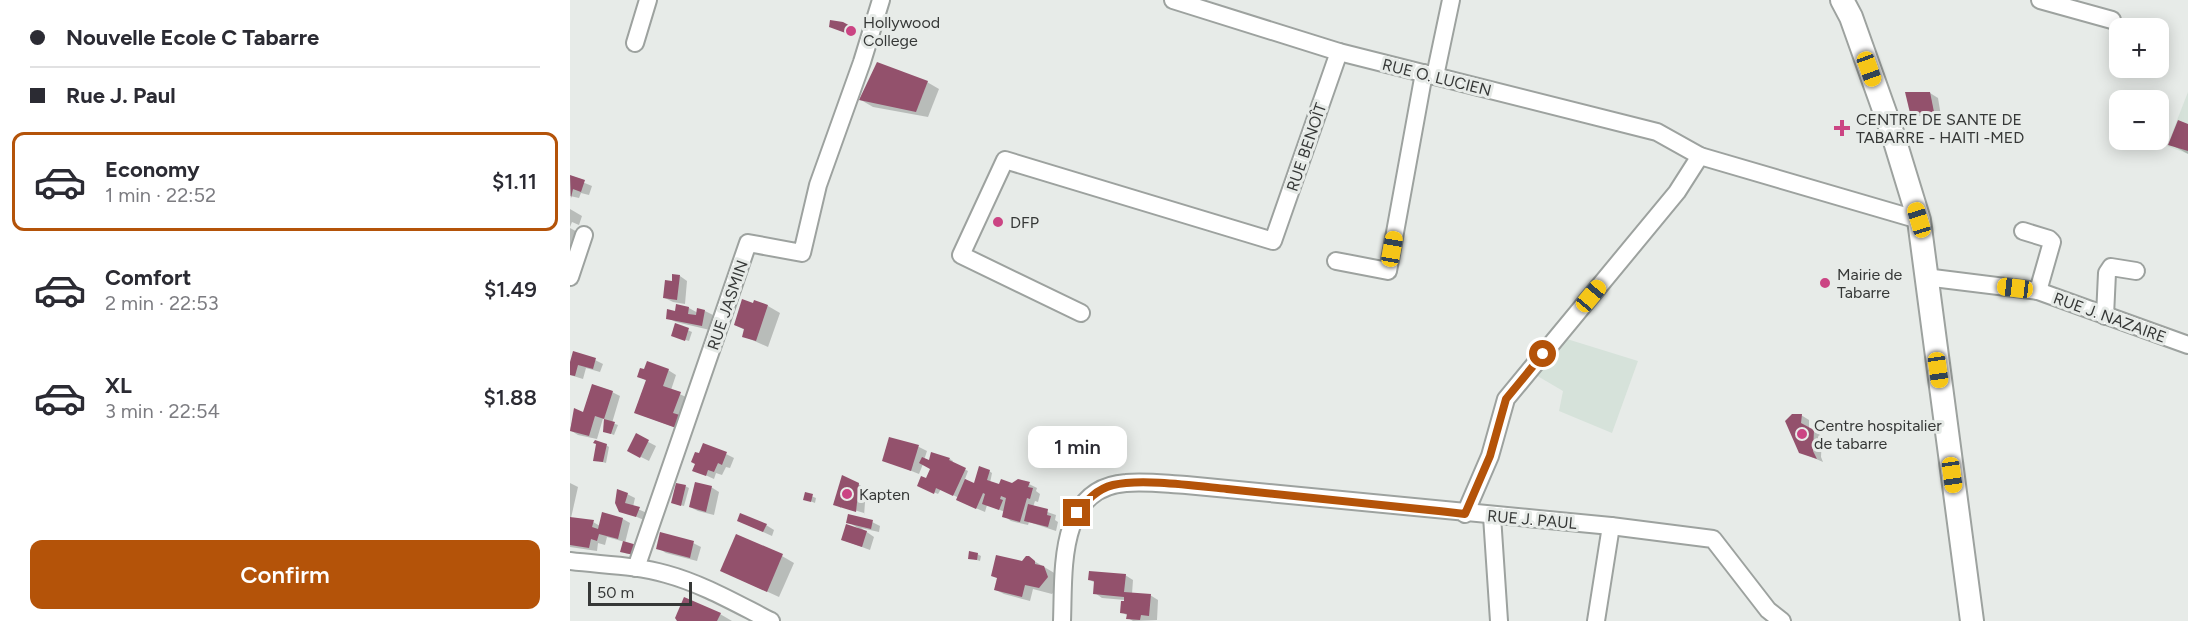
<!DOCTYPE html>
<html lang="en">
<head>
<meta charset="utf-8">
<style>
  body { margin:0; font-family:Figtree,sans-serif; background:#f7f7f7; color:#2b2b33; height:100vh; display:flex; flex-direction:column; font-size:22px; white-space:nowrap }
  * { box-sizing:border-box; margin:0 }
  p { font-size:20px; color:#7c7c81 }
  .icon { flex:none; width:33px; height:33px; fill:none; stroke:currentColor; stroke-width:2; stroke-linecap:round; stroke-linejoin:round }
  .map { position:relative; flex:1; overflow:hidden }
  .drawer { display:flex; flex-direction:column; background:#fff; width:570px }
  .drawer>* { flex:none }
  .hud { display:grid; align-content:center; height:132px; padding:0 30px; background:#fff }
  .fabs { position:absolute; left:1539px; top:18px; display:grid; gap:12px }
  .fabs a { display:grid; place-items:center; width:60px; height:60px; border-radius:12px; background:#fff; box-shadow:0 3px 15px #0003; font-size:30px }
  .scale { position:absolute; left:18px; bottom:15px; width:104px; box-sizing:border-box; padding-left:6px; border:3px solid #363837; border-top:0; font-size:16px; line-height:21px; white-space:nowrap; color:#363837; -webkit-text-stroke:4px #e7ebe8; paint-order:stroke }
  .end { position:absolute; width:27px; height:27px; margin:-14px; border:8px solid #b45309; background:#fff; box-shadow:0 0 0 3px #fff }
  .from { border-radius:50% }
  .bubble { position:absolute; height:42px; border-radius:12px; background:#fff; box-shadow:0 3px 15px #0003; font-size:20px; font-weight:600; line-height:42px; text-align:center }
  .car { position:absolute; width:18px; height:36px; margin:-18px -9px; border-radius:8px; box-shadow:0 0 4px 2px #0007; background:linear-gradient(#f5c518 24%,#345 0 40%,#f5c518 0 76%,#345 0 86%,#f5c518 0) }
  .hud b { display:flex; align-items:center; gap:21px; height:57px; font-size:22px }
  .hud b+b { border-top:2px solid #e1e1e2 }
  .hud i { width:15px; height:15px; background:#2b2b33 }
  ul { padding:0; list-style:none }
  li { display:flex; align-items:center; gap:18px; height:99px; margin:0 12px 9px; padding:0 18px; border:3px solid transparent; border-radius:12px }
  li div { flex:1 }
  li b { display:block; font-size:22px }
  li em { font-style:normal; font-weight:600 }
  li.selected { border-color:#b45309 }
  li>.icon { width:54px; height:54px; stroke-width:1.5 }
  .button { display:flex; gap:12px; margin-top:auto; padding:12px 30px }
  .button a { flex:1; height:69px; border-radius:12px; background:#b45309; color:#fff; font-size:24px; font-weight:600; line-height:69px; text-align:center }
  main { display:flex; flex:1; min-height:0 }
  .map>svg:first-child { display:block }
  .built { fill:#d6e2da }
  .shadow { fill:#0003 }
  .building { fill:#93516c }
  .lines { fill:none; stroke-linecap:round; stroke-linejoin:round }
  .minor-casing { stroke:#9da29f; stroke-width:20 }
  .secondary-casing { stroke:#9da29f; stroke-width:26 }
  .minor { stroke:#fff; stroke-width:16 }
  .secondary { stroke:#fff; stroke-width:22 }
  .route { stroke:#b45309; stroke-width:8 }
  .poi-dot { fill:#cb4483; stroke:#e7ebe8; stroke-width:2 }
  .labels { text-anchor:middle; stroke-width:6; stroke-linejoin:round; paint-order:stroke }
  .poi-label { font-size:16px; fill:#363837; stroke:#e7ebe8; text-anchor:start }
  .street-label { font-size:16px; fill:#363837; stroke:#e7ebe8 }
</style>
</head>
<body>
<main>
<section class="drawer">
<div class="hud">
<b><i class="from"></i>Nouvelle Ecole C Tabarre</b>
<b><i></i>Rue J. Paul</b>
</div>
<ul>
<li class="selected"><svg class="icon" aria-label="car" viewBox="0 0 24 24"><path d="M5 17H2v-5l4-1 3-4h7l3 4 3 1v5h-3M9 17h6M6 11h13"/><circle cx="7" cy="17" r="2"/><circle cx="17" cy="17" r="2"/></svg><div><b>Economy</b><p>1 min · 22:52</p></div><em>$1.11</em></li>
<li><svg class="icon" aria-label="car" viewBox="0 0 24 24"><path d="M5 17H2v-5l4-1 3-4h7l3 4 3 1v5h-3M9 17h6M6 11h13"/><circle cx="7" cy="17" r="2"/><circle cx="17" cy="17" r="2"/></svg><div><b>Comfort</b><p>2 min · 22:53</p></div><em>$1.49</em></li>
<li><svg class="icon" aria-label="car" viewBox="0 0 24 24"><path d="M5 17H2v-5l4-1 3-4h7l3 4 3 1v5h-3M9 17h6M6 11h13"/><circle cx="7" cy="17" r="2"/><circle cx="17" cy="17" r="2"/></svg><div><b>XL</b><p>3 min · 22:54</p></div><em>$1.88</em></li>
</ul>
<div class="button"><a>Confirm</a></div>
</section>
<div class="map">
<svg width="1618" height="621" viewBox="0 0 1618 621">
  <rect width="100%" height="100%" fill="#e7ebe8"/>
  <g class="built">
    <polygon points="1618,92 1618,154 1597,146"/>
    <polygon points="984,335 1068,361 1042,433 989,411 993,391 959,371"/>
  </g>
  <g class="shadow">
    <polygon points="261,22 284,29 287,31 284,36 264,28"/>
    <polygon points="357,82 369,89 358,117 303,107 291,100"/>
    <polygon points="1360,93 1368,98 1371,116 1349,116 1341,112"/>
    <polygon points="1618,125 1618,154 1600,144"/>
    <polygon points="0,177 22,186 19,195 11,193 9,198 0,196"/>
    <polygon points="0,209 12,216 9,225 2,222 0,227"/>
    <polygon points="0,228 15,236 0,256"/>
    <polygon points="110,276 117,281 115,304 103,302 95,298 103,283"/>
    <polygon points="198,306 210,313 198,347 173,336 175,330 165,325"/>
    <polygon points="119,308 128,313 135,311 143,315 140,330 106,322 98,318"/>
    <polygon points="106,325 122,332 119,341 106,337"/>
    <polygon points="25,360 33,364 30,372 16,368 13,379 0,375 0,363"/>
    <polygon points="98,370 106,375 101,390 118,398 117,432 66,413 77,381 68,376"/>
    <polygon points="42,392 50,396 42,423 48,425 44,435 34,431 34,415 27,439 8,435 0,430 5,410 14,414"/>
    <polygon points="1231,415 1239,420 1239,429 1252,436 1251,457 1253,462 1230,452 1216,421"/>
    <polygon points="67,436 86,446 79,461 59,451"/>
    <polygon points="320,439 349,447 357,451 354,460 360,462 362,454 380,459 383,461 382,463 398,471 395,479 405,485 419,471 422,473 420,483 430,486 459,484 467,488 466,491 470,494 468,502 465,501 463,507 486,515 485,520 488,522 486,531 459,522 458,525 441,521 434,516 435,512 417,505 415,512 396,504 389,498 371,489 368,494 352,487 362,469 353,464 349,474 314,460"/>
    <polygon points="36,445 39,447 36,463 25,460"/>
    <polygon points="156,454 164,458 160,468 156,467 152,475 146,473 144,479 124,470"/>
    <polygon points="0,483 8,487 1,518 23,522 30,526 53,519 60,523 55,543 67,556 55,553 55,542 37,537 35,545 28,543 27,551 0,547"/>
    <polygon points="288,484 296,489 294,516 294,513 271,506 271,508 265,504"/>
    <polygon points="115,486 119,488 114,506 106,504"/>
    <polygon points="141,487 149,492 144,515 128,511 120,507"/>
    <polygon points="57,494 65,498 63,507 77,513 74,520 50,510"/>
    <polygon points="236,494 246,498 245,503 235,499"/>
    <polygon points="169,521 196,525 204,530 202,536"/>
    <polygon points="278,522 302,522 310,526 309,532 291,528 304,537 300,550 273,540 288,528"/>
    <polygon points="123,543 131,547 127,561 96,553 88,548"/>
    <polygon points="407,554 411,556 410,561 400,558"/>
    <polygon points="212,556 224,563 209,597 152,571"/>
    <polygon points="459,558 486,574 490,585 482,594 463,589 460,601 434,594 426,590"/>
    <polygon points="555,575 563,580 562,594 580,595 588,600 587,620 563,621 558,618 558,616 552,612 555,600 532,598 525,593 525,583 519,579"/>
    <polygon points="150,614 162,621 109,621"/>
  </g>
  <g class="building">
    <polygon points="260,20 273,22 284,28 281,35 259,27"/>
    <polygon points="307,62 358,81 346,112 289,100"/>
    <polygon points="1335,92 1360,92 1364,112 1340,113"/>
    <polygon points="1608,120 1618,124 1618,151 1598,145"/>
    <polygon points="0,175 15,180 11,192 3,189 1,198"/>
    <polygon points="102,274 110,275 107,300 93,298 95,280 102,281"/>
    <polygon points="172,299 183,303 184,300 198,305 186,341 172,337 174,329 164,325"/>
    <polygon points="106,304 119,307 118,314 126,315 127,308 135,310 132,326 96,319 97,309 105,311"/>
    <polygon points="105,323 119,328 115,341 101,336"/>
    <polygon points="3,351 26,358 23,369 8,365 5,376 0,375 0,362"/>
    <polygon points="77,361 99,369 93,386 111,392 103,413 113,416 109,429 64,413 76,380 67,377 70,368 74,369"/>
    <polygon points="22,384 43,391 34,419 25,416 19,436 0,431 4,408 13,412"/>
    <polygon points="1222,414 1232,414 1231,423 1244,430 1243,451 1247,459 1229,453 1215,421"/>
    <polygon points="34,419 45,422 41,434 33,432"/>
    <polygon points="66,433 79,440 70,458 57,451"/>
    <polygon points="319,437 349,445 341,471 312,461"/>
    <polygon points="25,440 37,444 33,462 23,461 26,444 23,443"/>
    <polygon points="133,443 157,452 152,465 148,463 144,472 138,470 136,476 122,471 125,464 121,462 125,452 129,453"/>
    <polygon points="361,452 380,458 379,460 396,468 383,496 366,488 364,494 347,486 351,476 356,478 360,469 349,463 352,457 359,460"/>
    <polygon points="409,466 420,470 417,480 429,484 431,479 442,483 448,479 460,482 458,487 463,488 460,499 457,498 450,522 432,517 436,498 431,496 430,499 433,500 429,510 412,504 415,494 413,493 406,509 386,500 395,479 404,483"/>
    <polygon points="272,475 289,483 286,512 263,505"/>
    <polygon points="125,482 142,486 136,512 119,507"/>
    <polygon points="106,483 116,485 111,506 101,503"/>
    <polygon points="47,489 58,493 55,503 70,507 66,517 49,512 45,503"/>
    <polygon points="235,492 243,494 241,502 233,500"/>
    <polygon points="458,504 478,509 477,515 481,516 478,527 454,521"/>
    <polygon points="32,512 53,518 48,539 29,534 27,541 21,539 19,548 0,545 0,517 24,520 22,527 28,529"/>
    <polygon points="170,513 197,524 193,532 167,521"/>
    <polygon points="278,514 303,520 301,529 276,523"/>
    <polygon points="276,524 297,531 292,547 271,540"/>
    <polygon points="90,532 124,541 120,558 86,549"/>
    <polygon points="166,534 213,554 197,592 150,571"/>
    <polygon points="53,541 67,545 64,555 50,552"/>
    <polygon points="399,551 408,553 407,560 398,559"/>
    <polygon points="426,555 452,561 456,556 459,556 465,561 465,564 474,566 478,577 469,588 455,585 452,597 424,590 427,578 421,576"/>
    <polygon points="519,571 556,574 554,592 581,594 579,616 571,615 570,620 556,619 557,614 550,613 551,601 554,601 554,597 523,594 524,581 518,580"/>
    <polygon points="114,597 151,613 147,621 107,621 105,618"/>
  </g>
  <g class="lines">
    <g class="minor-casing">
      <g id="minor">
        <polyline points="603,0 769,52 1087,132 1130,156 1349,220"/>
        <polyline points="1470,0 1542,20"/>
        <polyline points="65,43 78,0"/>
        <polyline points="865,76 881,0"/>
        <polyline points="1453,231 1479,239 1482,242 1468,291"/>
        <polyline points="766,261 818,271 854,73"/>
        <polyline points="0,277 14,235"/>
        <polyline points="1355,277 1468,291 1618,345"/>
        <polyline points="511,313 391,255 435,160 703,241 769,52"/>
        <polyline points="1535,316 1537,273 1541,267 1566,271"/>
        <polyline points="895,514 920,456 936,399 1107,192 1130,156"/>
        <polyline points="922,516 929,621"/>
        <path d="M0 561C32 565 65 565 96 574 133 584 167 604 201 621"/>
        <polyline points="66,568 178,243 232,253 248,185 292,62 311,0"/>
        <path d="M492 621C494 571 487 488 556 483 575 481 596 484 616 485L1041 526 1143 539 1198 610 1212 621"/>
        <polyline points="1026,621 1041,526"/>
      </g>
    </g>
    <g class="secondary-casing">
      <polyline id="secondary" points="1272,0 1281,17 1323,135 1349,220 1402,621"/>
    </g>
    <use href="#minor" class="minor"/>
    <use href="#secondary" class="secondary"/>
  </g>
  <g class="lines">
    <path class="route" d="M507 513C517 500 527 489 543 485 571 478 627 486 657 489 737 497 816 505 895 514L920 456 936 399 973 354"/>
  </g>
  <g class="poi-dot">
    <circle cx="281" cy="31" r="6"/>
    <path d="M1269 119h6v6h6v6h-6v6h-6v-6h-6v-6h6z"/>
    <circle cx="428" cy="222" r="6"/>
    <circle cx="1255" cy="283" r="6"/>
    <circle cx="1232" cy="434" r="6"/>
    <circle cx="277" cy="494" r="6"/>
  </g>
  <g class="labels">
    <g class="poi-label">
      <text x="293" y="28">Hollywood<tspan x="293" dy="18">College</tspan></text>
      <text x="1286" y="125">CENTRE DE SANTE DE<tspan x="1286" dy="18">TABARRE - HAITI -MED</tspan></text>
      <text x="440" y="228">DFP</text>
      <text x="1267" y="280">Mairie de<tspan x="1267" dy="18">Tabarre</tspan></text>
      <text x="1244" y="431">Centre hospitalier<tspan x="1244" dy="18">de tabarre</tspan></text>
      <text x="289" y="500">Kapten</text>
    </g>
    <g class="street-label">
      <text transform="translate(867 77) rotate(14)" y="6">RUE O. LUCIEN</text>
      <text transform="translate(736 147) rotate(-71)" y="6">RUE BENOÎT</text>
      <text transform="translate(157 305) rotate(-71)" y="6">RUE JASMIN</text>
      <text transform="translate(1540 317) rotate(20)" y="6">RUE J. NAZAIRE</text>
      <text transform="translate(962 519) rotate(5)" y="6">RUE J. PAUL</text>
    </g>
  </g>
</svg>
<div class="fabs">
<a>+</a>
<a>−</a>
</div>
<div class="scale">50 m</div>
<i class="end from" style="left:973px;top:354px"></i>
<i class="end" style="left:507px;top:513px"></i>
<div class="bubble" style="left:458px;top:426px;width:99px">1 min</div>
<i class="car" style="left:1299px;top:69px;rotate:160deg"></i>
<i class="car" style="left:1349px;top:220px;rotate:343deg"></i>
<i class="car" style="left:822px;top:249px;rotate:10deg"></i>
<i class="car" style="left:1445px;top:288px;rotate:277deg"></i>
<i class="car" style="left:1021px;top:296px;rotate:40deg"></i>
<i class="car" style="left:1368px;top:370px;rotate:172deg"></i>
<i class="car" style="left:1382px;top:475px;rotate:172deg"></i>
</div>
</main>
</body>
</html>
